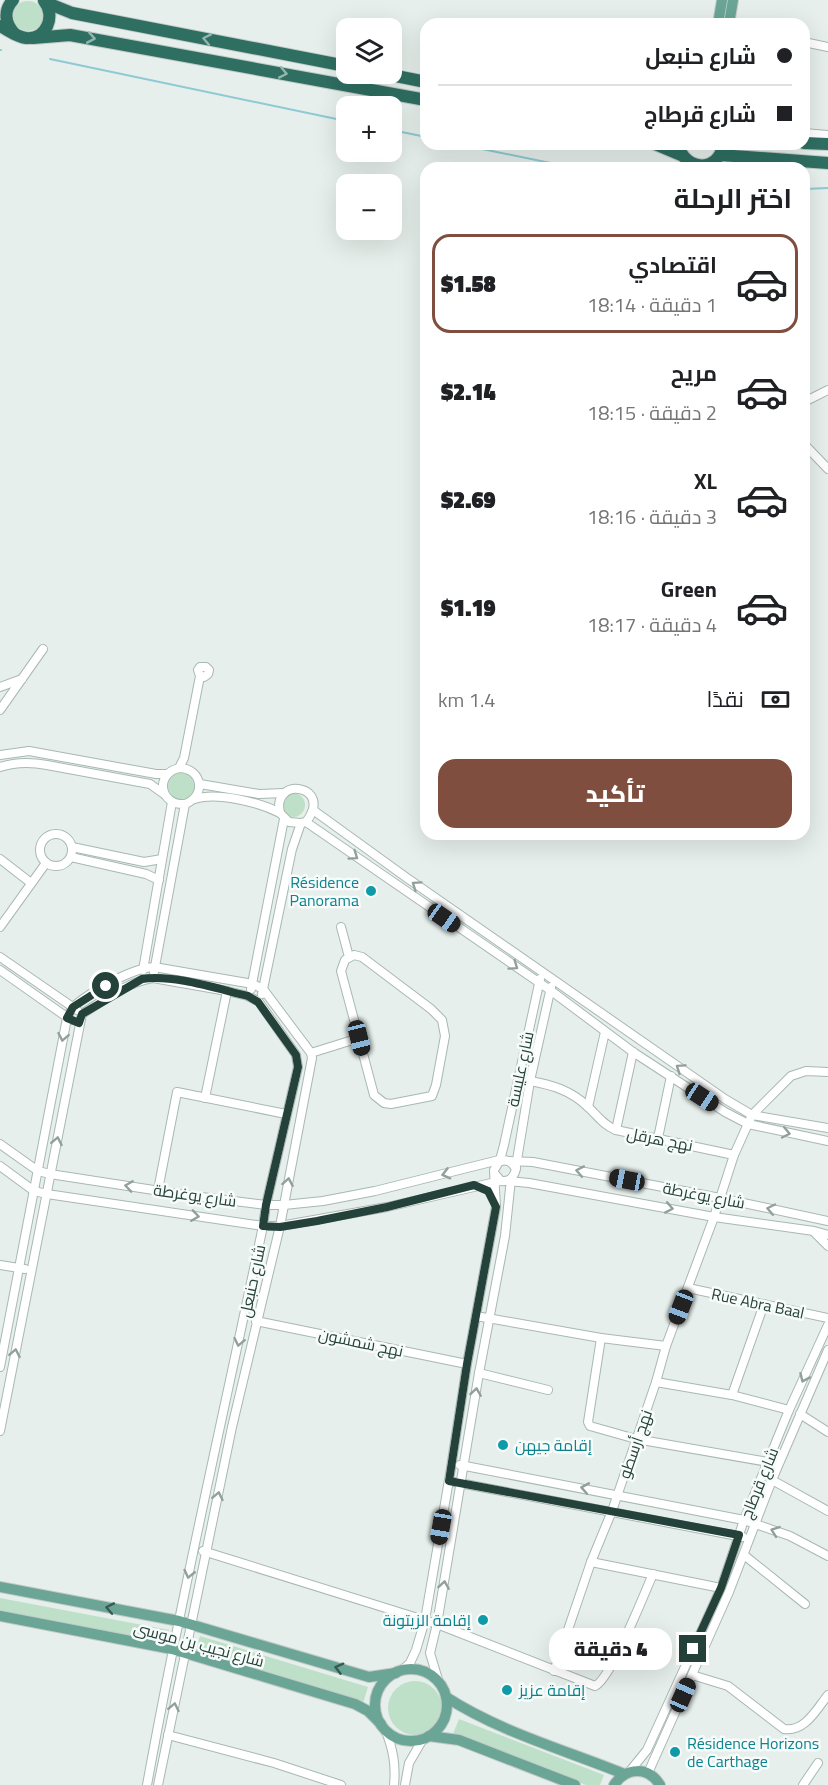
<!DOCTYPE html>
<html lang="ar">
<head>
<meta charset="utf-8">
<style>
  body { margin:0; font-family:"Titillium Web",Cairo,sans-serif; background:#f2f2f2; color:#202124; direction:rtl; height:100vh; display:flex; flex-direction:column; font-size:22px; white-space:nowrap }
  * { box-sizing:border-box; margin:0 }
  p { font-size:20px; color:#757577 }
  .icon { flex:none; width:33px; height:33px; fill:none; stroke:currentColor; stroke-width:2; stroke-linecap:round; stroke-linejoin:round }
  .map { position:relative; flex:1; overflow:hidden; direction:ltr }
  .details { position:absolute; left:420px; top:162px; width:390px; height:678px; display:flex; flex-direction:column; background:#fff; border-radius:18px; box-shadow:0 6px 24px #0002; direction:rtl }
  .details>* { flex:none }
  .banner { position:absolute; left:420px; top:18px; width:390px; height:132px; border-radius:18px; box-shadow:0 6px 24px #0002; direction:rtl; display:grid; align-content:center; height:132px; padding:0 18px; background:#fff }
  .fabs { position:absolute; left:336px; top:18px; display:grid; gap:12px }
  .fabs a { display:grid; place-items:center; width:66px; height:66px; border-radius:12px; background:#fff; box-shadow:0 6px 24px #0002; font-size:30px }
  .end { position:absolute; width:27px; height:27px; margin:-14px; border:8px solid #24423a; background:#fff; box-shadow:0 0 0 3px #fff }
  .from { border-radius:50% }
  .bubble { position:absolute; height:42px; border-radius:18px; background:#fff; box-shadow:0 6px 24px #0002; font-size:20px; font-weight:800; line-height:42px; text-align:center; direction:rtl }
  .car { position:absolute; width:18px; height:36px; margin:-18px -9px; border-radius:8px; box-shadow:0 0 4px 2px #0007; background:linear-gradient(#222 24%,#8ab4d8 0 40%,#222 0 76%,#8ab4d8 0 86%,#222 0) }
  .banner b { display:flex; align-items:center; gap:21px; height:57px; font-size:22px }
  .banner b+b { border-top:2px solid #e0e0e0 }
  .banner i { width:15px; height:15px; background:#202124 }
  ul { padding:0; list-style:none }
  li { display:flex; align-items:center; gap:18px; height:99px; margin:0 12px 9px; padding:0 6px; border:3px solid transparent; border-radius:18px }
  li div { flex:1 }
  li b { display:block; font-size:22px }
  li em { font-style:normal; font-weight:800 }
  li.active { border-color:#7f4e3f }
  li>.icon { width:54px; height:54px; stroke-width:1.5 }
  h2 { padding:0 18px; font-size:27px; line-height:72px }
  .pay { display:flex; align-items:center; gap:15px; height:66px; padding:0 18px; font-size:22px }
  .pay p { margin-inline-start:auto }
  .action { display:flex; gap:12px; margin-top:auto; padding:12px 18px }
  .action a { flex:1; height:69px; border-radius:18px; background:#7f4e3f; color:#fff; font-size:24px; font-weight:800; line-height:69px; text-align:center }
  .map>svg:first-child { display:block }
  .green { fill:#bfe0c8 }
  .lines { fill:none; stroke-linecap:round; stroke-linejoin:round }
  .stream { stroke:#8ec9d4; stroke-width:2 }
  .minor-casing { stroke:#a8b8b2; stroke-width:10 }
  .major-casing { stroke:#c2cac8; stroke-width:12 }
  .highway-casing { stroke:#c2cac8; stroke-width:14 }
  .minor { stroke:#fff; stroke-width:8 }
  .major { stroke:#6aa596; stroke-width:10 }
  .highway { stroke:#2f6f62; stroke-width:12 }
  .oneway { stroke:#93b5ae }
  .oneway2 { stroke:#92a09c }
  .oneway3 { stroke:#365b51 }
  .route { stroke:#24423a; stroke-width:8 }
  .culture-dot { fill:#0f9aa8; stroke:#f7fbf9; stroke-width:2 }
  .labels { text-anchor:middle; stroke-width:5; stroke-linejoin:round; paint-order:stroke }
  .culture-label { font-size:16px; fill:#0d838f; stroke:#f7fbf9; text-anchor:start }
  .street-label { font-size:16px; fill:#24423a; stroke:#f7fbf9 }
</style>
</head>
<body>
<div class="map">
<svg width="828" height="1785" viewBox="0 0 828 1785">
  <rect width="100%" height="100%" fill="#e6efeb"/>
  <g class="green">
    <circle cx="28" cy="16" r="15"/>
    <circle cx="181" cy="786" r="13"/>
    <circle cx="293" cy="805" r="12"/>
    <polygon points="0,1598 169,1630 166,1643 0,1612"/>
    <polygon points="200,1636 368,1687 363,1703 195,1653"/>
    <circle cx="415" cy="1708" r="27"/>
    <polygon points="459,1719 604,1775 600,1785 586,1785 453,1734"/>
  </g>
  <g class="lines">
    <g class="stream">
      <polyline points="0,50 1,50"/>
      <polyline points="50,59 346,121"/>
      <polyline points="392,130 426,137"/>
      <polyline points="458,144 575,168"/>
      <polyline points="804,189 828,188"/>
    </g>
    <g class="minor-casing">
      <g id="minor">
        <polyline points="804,42 828,47"/>
        <polyline points="804,133 828,135"/>
        <polyline points="804,402 828,390"/>
        <polyline points="804,444 828,469"/>
        <polyline points="0,687 22,679"/>
        <polyline points="0,710 43,649"/>
        <polyline points="0,755 29,751 156,774 167,774"/>
        <path d="M0 767C15 762 31 762 47 765L150 784 164 794"/>
        <polyline points="179,768 184,758 200,676 198,670 200,667 206,667 209,670 208,674 204,677 200,676"/>
        <polyline points="200,784 259,794 284,793"/>
        <path d="M195 799C217 792 259 802 280 813"/>
        <polyline points="313,810 407,878 725,1099 752,1115 828,1128"/>
        <polyline points="306,822 550,990 633,1052 725,1112 748,1124 828,1141"/>
        <circle cx="56" cy="850" r="16"/>
        <polyline points="72,847 144,862 162,859"/>
        <polyline points="71,857 146,874 159,880"/>
        <polyline points="0,859 31,883"/>
        <polyline points="0,927 46,863"/>
        <polyline points="341,927 349,957"/>
        <polygon points="354,955 362,957 431,1009 442,1020 445,1036 436,1085 432,1096 391,1104 384,1103 374,1095 341,971 345,960"/>
        <polyline points="0,957 77,1010"/>
        <polyline points="0,970 71,1020"/>
        <polyline points="143,970 172,802"/>
        <path d="M154 972 185 804C207 796 202 768 179 768 154 774 160 806 185 804"/>
        <polyline points="251,989 284,819"/>
        <path d="M262 994 292 849 301 823 306 822C335 785 271 775 280 813L289 822 301 823"/>
        <polyline points="311,1053 359,1038"/>
        <path d="M530 1081C552 1085 570 1090 587 1106 597 1115 603 1125 616 1130L734 1155"/>
        <polyline points="205,1098 227,991"/>
        <polyline points="588,1107 605,1032"/>
        <polyline points="616,1130 633,1052"/>
        <polyline points="658,1138 671,1076"/>
        <polyline points="0,1144 38,1171 50,1174 186,1195 266,1205 284,1205 323,1201 375,1191 499,1160"/>
        <polyline points="508,1161 533,1162 720,1198 828,1221"/>
        <polyline points="496,1164 500,1160 504,1145 540,979"/>
        <polyline points="0,1166 34,1191 47,1194 263,1226 280,1226 387,1207 500,1181"/>
        <polyline points="516,1166 530,1081 551,987"/>
        <polyline points="508,1181 529,1183 714,1217 814,1231 828,1235"/>
        <polyline points="158,1190 177,1092 286,1114"/>
        <polyline points="814,1232 828,1246"/>
        <polyline points="0,1265 25,1269"/>
        <polyline points="688,1288 828,1318"/>
        <polyline points="476,1316 601,1338 666,1346"/>
        <polyline points="256,1321 467,1364"/>
        <polyline points="601,1338 588,1422 590,1426 636,1439 768,1462"/>
        <path d="M0 1367 67 1018C69 1014 71 1009 74 1006 92 991 132 968 154 967L253 984 263 989 311 1053 312 1058 280 1226 232 1427 158 1785"/>
        <polyline points="479,1373 548,1390"/>
        <polyline points="656,1382 732,1395 789,1410"/>
        <polyline points="732,1395 764,1304"/>
        <polyline points="800,1414 828,1432"/>
        <path d="M0 1431 82 1014C104 1000 127 982 153 978L227 991 248 996 259 1002 296 1055 298 1067 266 1205 263 1226C224 1412 181 1598 147 1785"/>
        <polyline points="460,1465 744,1520 790,1536 828,1556"/>
        <polyline points="772,1480 828,1511"/>
        <polyline points="449,1481 743,1537"/>
        <path d="M203 1551 437 1624 595 1686C611 1679 644 1594 653 1574"/>
        <polyline points="744,1555 805,1604"/>
        <polyline points="591,1562 721,1588"/>
        <path d="M401 1671 410 1663 416 1650 425 1620 450 1474 467 1364 496 1207 494 1170 499 1162C507 1158 512 1162 516 1169 514 1177 510 1182 501 1181L495 1174"/>
        <polyline points="554,1671 591,1562 612,1511 656,1382 666,1346 714,1217 734,1155 752,1115 791,1076 806,1071 828,1072"/>
        <path d="M692 1675 728 1686 784 1729C805 1732 816 1710 828 1695"/>
        <polyline points="439,1683 430,1653 437,1624 479,1373 505,1236 511,1179"/>
        <path d="M385 1729C393 1749 396 1764 394 1785"/>
        <polyline points="168,1735 274,1763 341,1785"/>
        <polyline points="630,1771 647,1750 721,1588 744,1520 789,1410 828,1325"/>
        <polyline points="648,1773 729,1592 772,1480 828,1350"/>
        <polyline points="405,1785 409,1763 423,1739"/>
        <polyline points="803,1785 818,1763"/>
      </g>
    </g>
    <g class="major-casing">
      <g id="major">
        <polyline points="718,24 722,0"/>
        <polyline points="729,24 733,0"/>
        <polyline points="0,1587 179,1621 369,1677 396,1673"/>
        <polyline points="0,1616 172,1649 355,1704 368,1711 381,1724"/>
        <circle cx="411" cy="1705" r="36"/>
        <path d="M446 1697C500 1732 565 1750 624 1774"/>
        <polyline points="429,1736 459,1740 575,1785"/>
        <path d="M614 1785C626 1767 648 1766 660 1785"/>
      </g>
    </g>
    <g class="highway-casing">
      <g id="highway">
        <path d="M13 0C3 11 5 24 15 34"/>
        <polyline points="47,3 72,13 346,66"/>
        <path d="M0 26C8 30 17 37 26 38 47 40 56 15 44 1"/>
        <polyline points="33,38 70,35 426,100"/>
        <polyline points="386,74 426,82"/>
        <polyline points="804,143 828,144"/>
        <polyline points="655,144 681,155"/>
        <path d="M678 144C684 172 720 173 723 144"/>
        <polyline points="720,155 828,163"/>
      </g>
    </g>
    <use href="#minor" class="minor"/>
    <use href="#major" class="major"/>
    <use href="#highway" class="highway"/>
  </g>
  <defs><path id="oneway-chevron" d="M-2-3.5L2.5 0L-2 3.5" fill="none" stroke-width="1.6" stroke-linecap="round" stroke-linejoin="round" transform="scale(1.5)"/></defs>
  <g class="oneway">
    <use href="#oneway-chevron" transform="translate(91 38) rotate(10)"/>
    <use href="#oneway-chevron" transform="translate(207 39) rotate(-169)"/>
    <use href="#oneway-chevron" transform="translate(283 73) rotate(11)"/>
  </g>
  <g class="oneway2">
    <use href="#oneway-chevron" transform="translate(354 856) rotate(35)"/>
    <use href="#oneway-chevron" transform="translate(416 885) rotate(-145)"/>
    <use href="#oneway-chevron" transform="translate(514 966) rotate(35)"/>
    <use href="#oneway-chevron" transform="translate(63 1037) rotate(101)"/>
    <use href="#oneway-chevron" transform="translate(680 1068) rotate(-146)"/>
    <use href="#oneway-chevron" transform="translate(786 1133) rotate(12)"/>
    <use href="#oneway-chevron" transform="translate(57 1141) rotate(-79)"/>
    <use href="#oneway-chevron" transform="translate(580 1171) rotate(-169)"/>
    <use href="#oneway-chevron" transform="translate(446 1174) rotate(166)"/>
    <use href="#oneway-chevron" transform="translate(288 1182) rotate(-80)"/>
    <use href="#oneway-chevron" transform="translate(129 1186) rotate(-172)"/>
    <use href="#oneway-chevron" transform="translate(669 1208) rotate(11)"/>
    <use href="#oneway-chevron" transform="translate(771 1209) rotate(-168)"/>
    <use href="#oneway-chevron" transform="translate(195 1216) rotate(8)"/>
    <use href="#oneway-chevron" transform="translate(239 1342) rotate(102)"/>
    <use href="#oneway-chevron" transform="translate(15 1353) rotate(-79)"/>
    <use href="#oneway-chevron" transform="translate(804 1378) rotate(114)"/>
    <use href="#oneway-chevron" transform="translate(476 1392) rotate(-81)"/>
    <use href="#oneway-chevron" transform="translate(585 1488) rotate(-170)"/>
    <use href="#oneway-chevron" transform="translate(218 1496) rotate(-78)"/>
    <use href="#oneway-chevron" transform="translate(775 1531) rotate(-160)"/>
    <use href="#oneway-chevron" transform="translate(189 1574) rotate(103)"/>
    <use href="#oneway-chevron" transform="translate(444 1585) rotate(-81)"/>
    <use href="#oneway-chevron" transform="translate(174 1707) rotate(-78)"/>
  </g>
  <g class="oneway3">
    <use href="#oneway-chevron" transform="translate(110 1608) rotate(-169)"/>
    <use href="#oneway-chevron" transform="translate(339 1668) rotate(-165)"/>
  </g>
  <g class="lines">
    <path class="route" d="M106 986 73 1007 67 1018 79 1023 82 1014 142 979C173 974 218 989 248 996L258 1002 296 1055 298 1067 266 1205 263 1226 280 1227 317 1221 387 1207 474 1185 488 1191 496 1207 467 1364 449 1481 739 1535 721 1588 693 1649"/>
  </g>
  <g class="culture-dot">
    <circle cx="371" cy="891" r="6"/>
    <circle cx="503" cy="1445" r="6"/>
    <circle cx="483" cy="1620" r="6"/>
    <circle cx="507" cy="1690" r="6"/>
    <circle cx="675" cy="1752" r="6"/>
  </g>
  <g class="labels">
    <g class="culture-label">
      <text x="359" y="888" text-anchor="end">Résidence<tspan x="359" dy="18">Panorama</tspan></text>
      <text x="515" y="1451">إقامة جيهن</text>
      <text x="471" y="1626" text-anchor="end">إقامة الزيتونة</text>
      <text x="519" y="1696">إقامة عزيز</text>
      <text x="687" y="1749">Résidence Horizons<tspan x="687" dy="18">de Carthage</tspan></text>
    </g>
    <g class="street-label">
      <text transform="translate(520 1069) rotate(-78)" y="6">شارع عليسة</text>
      <text transform="translate(660 1139) rotate(11)" y="6">نهج هرقل</text>
      <text transform="translate(195 1195) rotate(8)" y="6">شارع يوغرطة</text>
      <text transform="translate(704 1195) rotate(11)" y="6">شارع يوغرطة</text>
      <text transform="translate(252 1281) rotate(-78)" y="6">شارع حنبعل</text>
      <text transform="translate(758 1303) rotate(12)" y="6">Rue Abra Baal</text>
      <text transform="translate(361 1342) rotate(12)" y="6">نهج شمشون</text>
      <text transform="translate(635 1444) rotate(-71)" y="6">نهج أرسطو</text>
      <text transform="translate(759 1483) rotate(-68)" y="6">شارع قرطاج</text>
      <text transform="translate(199 1644) rotate(15)" y="6">شارع نجيب بن موسى</text>
    </g>
  </g>
</svg>
<div class="fabs">
<a><svg class="icon" aria-label="layers" viewBox="0 0 24 24"><path d="M12 4l9 5-9 5-9-5zM3 14l9 5 9-5"/></svg></a>
<a>+</a>
<a>−</a>
</div>
<i class="end from" style="left:106px;top:986px"></i>
<i class="end" style="left:693px;top:1649px"></i>
<div class="bubble" style="left:549px;top:1628px;width:123px">4 دقيقة</div>
<i class="car" style="left:444px;top:918px;rotate:125deg"></i>
<i class="car" style="left:359px;top:1038px;rotate:166deg"></i>
<i class="car" style="left:702px;top:1097px;rotate:123deg"></i>
<i class="car" style="left:627px;top:1180px;rotate:281deg"></i>
<i class="car" style="left:681px;top:1307px;rotate:201deg"></i>
<i class="car" style="left:441px;top:1527px;rotate:190deg"></i>
<i class="car" style="left:683px;top:1695px;rotate:24deg"></i>
<div class="banner">
<b><i class="from"></i>شارع حنبعل</b>
<b><i></i>شارع قرطاج</b>
</div>
<section class="details">
<h2>اختر الرحلة</h2>
<ul>
<li class="active"><svg class="icon" aria-label="car" viewBox="0 0 24 24"><path d="M5 17H2v-5l4-1 3-4h7l3 4 3 1v5h-3M9 17h6M6 11h13"/><circle cx="7" cy="17" r="2"/><circle cx="17" cy="17" r="2"/></svg><div><b>اقتصادي</b><p>1 دقيقة · 18:14</p></div><em>$1.58</em></li>
<li><svg class="icon" aria-label="car" viewBox="0 0 24 24"><path d="M5 17H2v-5l4-1 3-4h7l3 4 3 1v5h-3M9 17h6M6 11h13"/><circle cx="7" cy="17" r="2"/><circle cx="17" cy="17" r="2"/></svg><div><b>مريح</b><p>2 دقيقة · 18:15</p></div><em>$2.14</em></li>
<li><svg class="icon" aria-label="car" viewBox="0 0 24 24"><path d="M5 17H2v-5l4-1 3-4h7l3 4 3 1v5h-3M9 17h6M6 11h13"/><circle cx="7" cy="17" r="2"/><circle cx="17" cy="17" r="2"/></svg><div><b>XL</b><p>3 دقيقة · 18:16</p></div><em>$2.69</em></li>
<li><svg class="icon" aria-label="car" viewBox="0 0 24 24"><path d="M5 17H2v-5l4-1 3-4h7l3 4 3 1v5h-3M9 17h6M6 11h13"/><circle cx="7" cy="17" r="2"/><circle cx="17" cy="17" r="2"/></svg><div><b>Green</b><p>4 دقيقة · 18:17</p></div><em>$1.19</em></li>
</ul>
<div class="pay"><svg class="icon" aria-label="cash" viewBox="0 0 24 24"><path d="M3 7h18v10H3z"/><circle cx="12" cy="12" r="2"/></svg>نقدًا<p>1.4 km</p></div>
<div class="action"><a>تأكيد</a></div>
</section>
</div>
</body>
</html>
